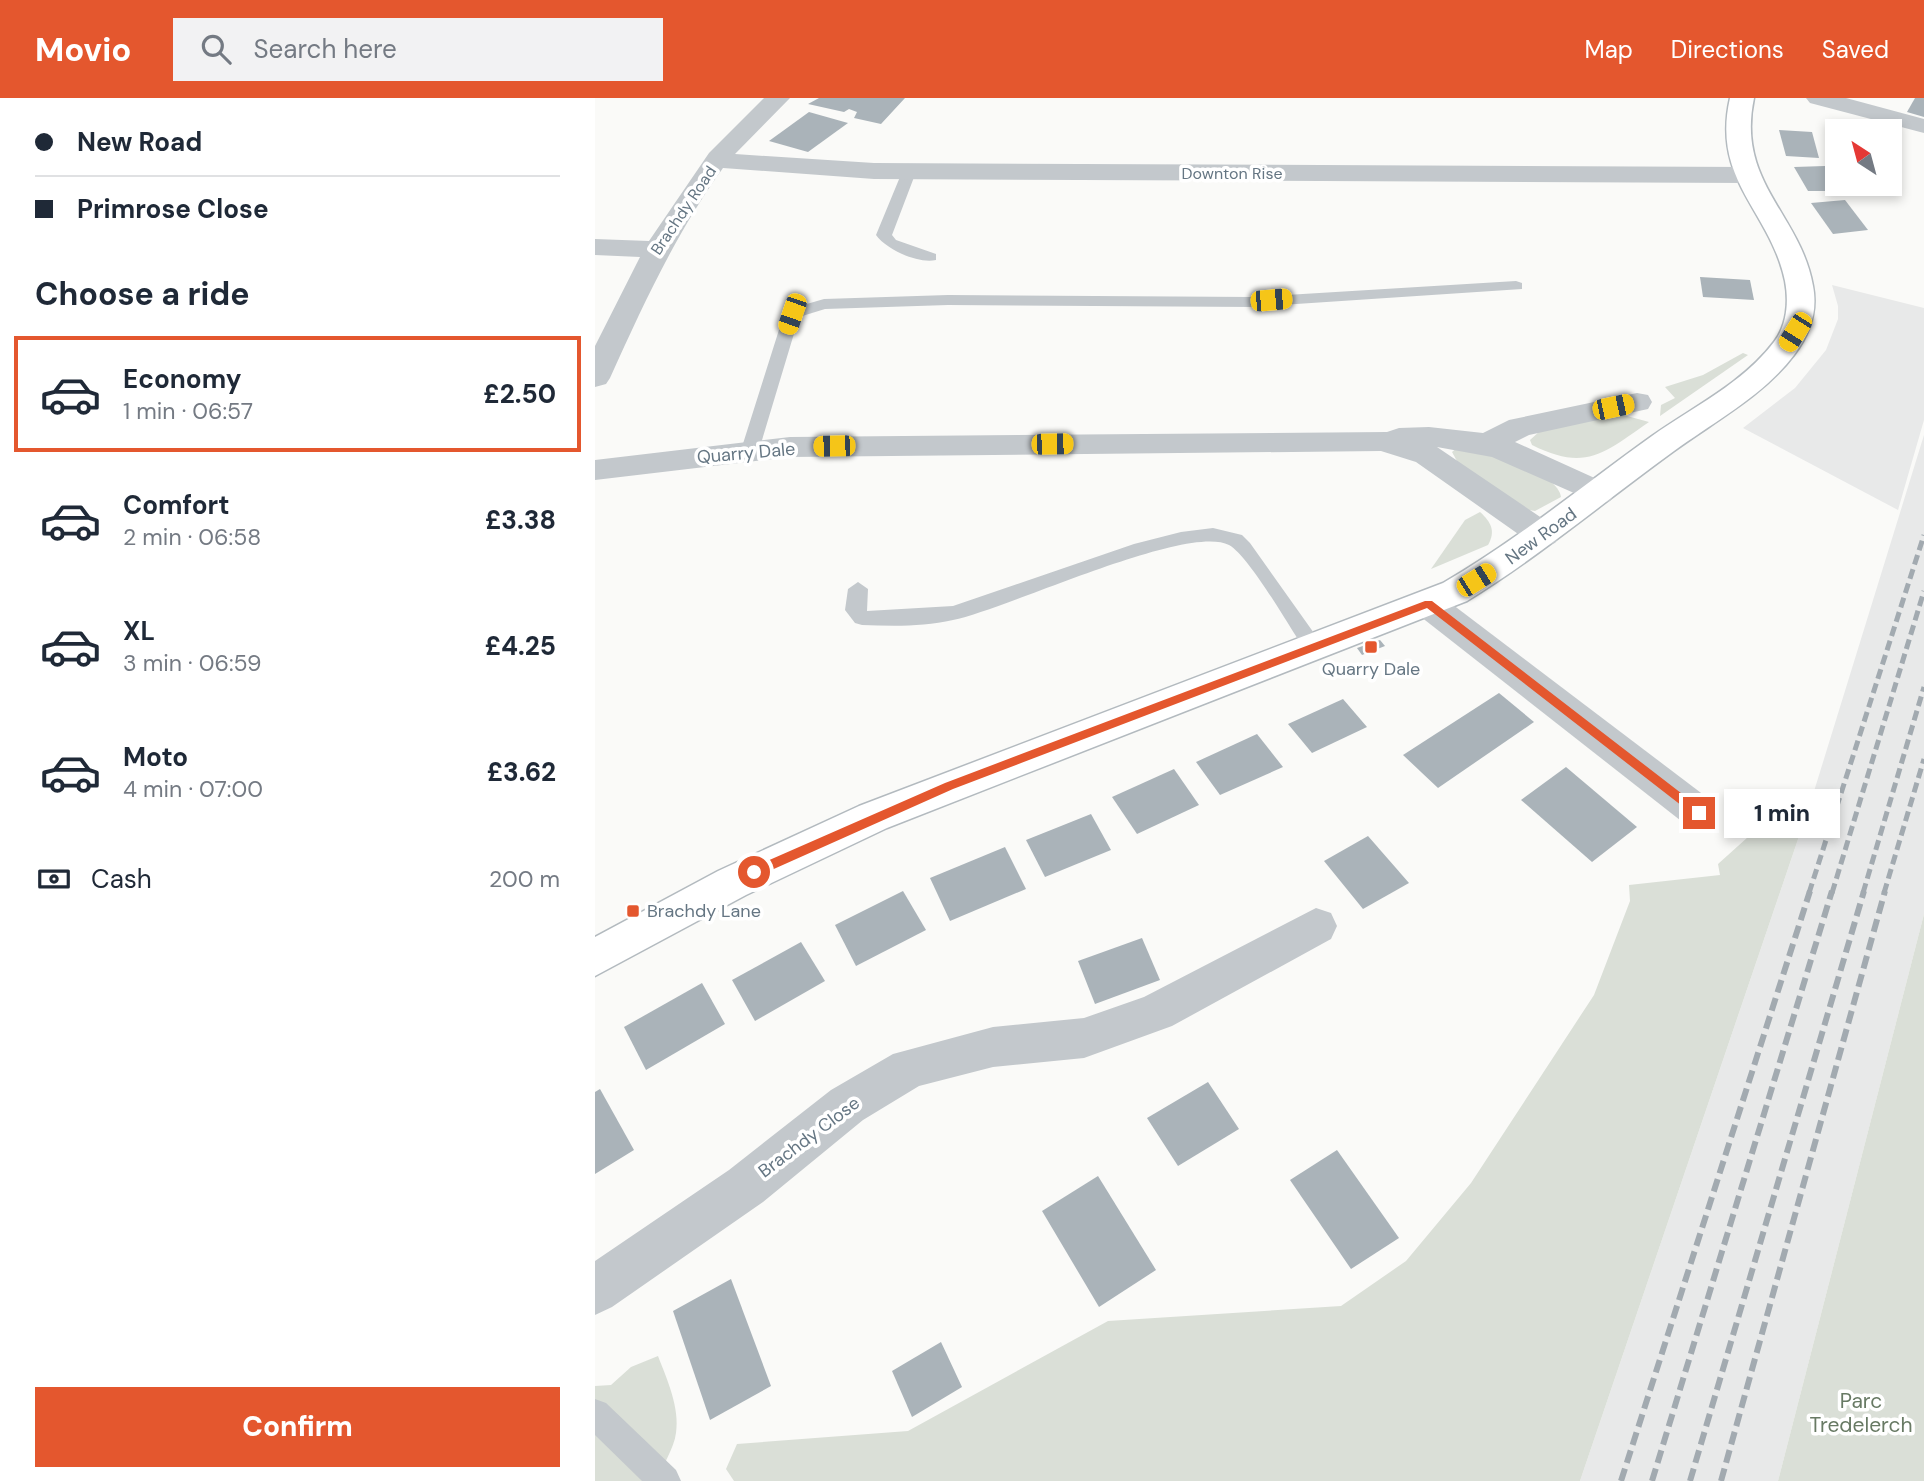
<!DOCTYPE html>
<html lang="en">
<head>
<meta charset="utf-8">
<style>
  body { margin:0; font-family:"DM Sans",sans-serif; background:#f2f2f3; color:#1f2937; height:100vh; display:flex; flex-direction:column; font-size:26px; white-space:nowrap }
  * { box-sizing:border-box; margin:0 }
  p { font-size:23px; color:#747a83 }
  .icon { flex:none; width:38px; height:38px; fill:none; stroke:currentColor; stroke-width:2; stroke-linecap:round; stroke-linejoin:round }
  .map { position:relative; flex:1; overflow:hidden }
  .sheet { display:flex; flex-direction:column; background:#fff; width:595px }
  .sheet>* { flex:none }
  .hud { display:grid; align-content:center; height:154px; padding:0 35px; background:#fff }
  .needle { width:46px; rotate:324deg }
  .fabs { position:absolute; left:1230px; top:21px; display:grid; gap:14px }
  .fabs a { display:grid; place-items:center; width:77px; height:77px; border-radius:0px; background:#fff; box-shadow:0 4px 10px #0003; font-size:35px }
  .end { position:absolute; width:32px; height:32px; margin:-16px; border:9px solid #e4572e; background:#fff; box-shadow:0 0 0 4px #fff }
  .from { border-radius:50% }
  .bubble { position:absolute; height:49px; border-radius:0px; background:#fff; box-shadow:0 4px 10px #0003; font-size:23px; font-weight:800; line-height:49px; text-align:center }
  .car { position:absolute; width:21px; height:42px; margin:-21px -10px; border-radius:9px; box-shadow:0 0 5px 2px #0007; background:linear-gradient(#f5c518 24%,#345 0 40%,#f5c518 0 76%,#345 0 86%,#f5c518 0) }
  .hud b { display:flex; align-items:center; gap:24px; height:66px; font-size:26px }
  .hud b+b { border-top:2px solid #e0e1e3 }
  .hud i { width:18px; height:18px; background:#1f2937 }
  ul { padding:0; list-style:none }
  li { display:flex; align-items:center; gap:21px; height:116px; margin:0 14px 10px; padding:0 21px; border:4px solid transparent; border-radius:0px }
  li div { flex:1 }
  li b { display:block; font-size:26px }
  li em { font-style:normal; font-weight:800 }
  li.on { border-color:#e4572e }
  li>.icon { width:63px; height:63px; stroke-width:1.5 }
  h2 { padding:0 35px; font-size:32px; line-height:84px }
  .pay { display:flex; align-items:center; gap:18px; height:77px; padding:0 35px; font-size:26px }
  .pay p { margin-inline-start:auto }
  .button { display:flex; gap:14px; margin-top:auto; padding:14px 35px }
  .button a { flex:1; height:80px; border-radius:0px; background:#e4572e; color:#fff; font-size:28px; font-weight:800; line-height:80px; text-align:center }
  header { display:flex; align-items:center; gap:42px; box-sizing:border-box; height:98px; padding:0 35px; background:#e4572e; color:#fff }
  header strong { font-size:33px }
  nav { display:flex; gap:38px; margin-inline-start:auto; font-size:24px }
  .search { width:490px; height:63px; background:#f2f2f3; display:flex; align-items:center; gap:18px; box-sizing:border-box; padding:0 24px; border-radius:0px; color:#747a83; font-size:26px }
  main { display:flex; flex:1; min-height:0 }
  .map>svg:first-child { display:block }
  .built { fill:#e8e9e9 }
  .green { fill:#dadfd7 }
  .building { fill:#aab3b9 }
  .lines { fill:none; stroke-linecap:round; stroke-linejoin:round }
  .secondary-casing { stroke:#b3babf; stroke-width:3 }
  .lane { fill:#c3c8cc; fill-rule:evenodd }
  .street { fill:#c3c8cc; fill-rule:evenodd }
  .secondary { fill:#fff; fill-rule:evenodd }
  .rail-far1 { stroke:#a2aab0; stroke-width:5; stroke-dasharray:10 5; stroke-linecap:butt }
  .rail { stroke:#a2aab0; stroke-width:6; stroke-dasharray:13 6; stroke-linecap:butt }
  .route { fill:#e4572e }
  .poi-dot { fill:#e4572e; stroke:#fff; stroke-width:2.5 }
  .labels { text-anchor:middle; stroke-width:7; stroke-linejoin:round; paint-order:stroke }
  .far-street-label { font-size:16px; fill:#657683; stroke:#fff }
  .street-label { font-size:18px; fill:#657683; stroke:#fff }
  .poi-label { font-size:18px; fill:#657683; stroke:#fff }
  .near-park-label { font-size:21px; fill:#687a64; stroke:#fff }
</style>
</head>
<body>
<header>
<strong>Movio</strong>
<div class="search"><svg class="icon" aria-label="search" viewBox="0 0 24 24"><circle cx="10" cy="10" r="6"/><path d="M15 15l6 6"/></svg>Search here</div>
<nav><a>Map</a><a>Directions</a><a>Saved</a></nav>
</header>
<main>
<section class="sheet">
<div class="hud">
<b><i class="from"></i>New Road</b>
<b><i></i>Primrose Close</b>
</div>
<h2>Choose a ride</h2>
<ul>
<li class="on"><svg class="icon" aria-label="car" viewBox="0 0 24 24"><path d="M5 17H2v-5l4-1 3-4h7l3 4 3 1v5h-3M9 17h6M6 11h13"/><circle cx="7" cy="17" r="2"/><circle cx="17" cy="17" r="2"/></svg><div><b>Economy</b><p>1 min · 06:57</p></div><em>£2.50</em></li>
<li><svg class="icon" aria-label="car" viewBox="0 0 24 24"><path d="M5 17H2v-5l4-1 3-4h7l3 4 3 1v5h-3M9 17h6M6 11h13"/><circle cx="7" cy="17" r="2"/><circle cx="17" cy="17" r="2"/></svg><div><b>Comfort</b><p>2 min · 06:58</p></div><em>£3.38</em></li>
<li><svg class="icon" aria-label="car" viewBox="0 0 24 24"><path d="M5 17H2v-5l4-1 3-4h7l3 4 3 1v5h-3M9 17h6M6 11h13"/><circle cx="7" cy="17" r="2"/><circle cx="17" cy="17" r="2"/></svg><div><b>XL</b><p>3 min · 06:59</p></div><em>£4.25</em></li>
<li><svg class="icon" aria-label="car" viewBox="0 0 24 24"><path d="M5 17H2v-5l4-1 3-4h7l3 4 3 1v5h-3M9 17h6M6 11h13"/><circle cx="7" cy="17" r="2"/><circle cx="17" cy="17" r="2"/></svg><div><b>Moto</b><p>4 min · 07:00</p></div><em>£3.62</em></li>
</ul>
<div class="pay"><svg class="icon" aria-label="cash" viewBox="0 0 24 24"><path d="M3 7h18v10H3z"/><circle cx="12" cy="12" r="2"/></svg>Cash<p>200 m</p></div>
<div class="button"><a>Confirm</a></div>
</section>
<div class="map">
<svg width="1329" height="1383" viewBox="0 0 1329 1383">
  <rect width="100%" height="100%" fill="#fafaf8"/>
  <g class="built">
    <polygon points="1237,187 1329,210 1329,322 1303,412 1148,330 1200,290 1231,252 1243,221 1243,208"/>
    <polygon points="1329,337 1329,816 1183,1383 985,1383 1216,703"/>
  </g>
  <g class="green">
    <polygon points="1148,255 1153,257 1065,318 1066,307 1080,300 1070,289 1108,277"/>
    <path d="M1021 315 1054 324C1009 355 991 374 937 347L935 342 945 333Z"/>
    <path d="M863 349C887 353 962 372 966 399L940 413 934 412 863 365 857 354Z"/>
    <path d="M885 414C896 424 901 433 893 447L836 471 870 422Z"/>
    <polygon points="1216,703 985,1383 139,1383 131,1371 142,1346 313,1333 513,1223 746,1208 811,1163 876,1085 999,897 1035,803 1034,787 1125,777 1123,766 1153,739 1150,734"/>
    <polygon points="1329,816 1329,1383 1183,1383"/>
    <path d="M63 1258C72 1281 85 1310 81 1335 79 1351 67 1367 63 1383H0V1288L16 1287 36 1269Z"/>
  </g>
  <g class="building">
    <polygon points="224,0 310,0 286,26 259,20 262,14 254,11 249,14 213,6"/>
    <polygon points="1320,0 1329,0 1329,19 1312,14"/>
    <polygon points="214,14 253,25 213,54 174,43"/>
    <polygon points="1184,32 1217,34 1224,60 1191,58"/>
    <polygon points="1230,68 1244,93 1213,93 1199,69"/>
    <polygon points="1250,102 1273,132 1238,136 1216,105"/>
    <polygon points="1105,179 1155,182 1159,202 1108,199"/>
    <polygon points="785,542 790,548 767,557 762,550"/>
    <polygon points="904,595 939,624 843,690 808,657"/>
    <polygon points="748,601 772,629 717,655 693,626"/>
    <polygon points="662,636 688,669 625,697 601,664"/>
    <polygon points="971,669 1042,729 997,764 926,702"/>
    <polygon points="579,671 604,707 542,736 517,699"/>
    <polygon points="496,716 516,752 450,779 431,742"/>
    <polygon points="773,738 814,785 768,811 729,763"/>
    <polygon points="410,749 431,791 355,823 335,780"/>
    <polygon points="308,793 331,832 261,868 240,827"/>
    <polygon points="547,840 565,882 500,906 483,863"/>
    <polygon points="206,844 230,883 160,923 137,882"/>
    <polygon points="107,885 130,926 51,972 29,929"/>
    <polygon points="613,984 644,1031 583,1068 552,1020"/>
    <polygon points="5,991 39,1052 0,1076 0,994"/>
    <polygon points="742,1052 804,1140 756,1171 695,1082"/>
    <polygon points="503,1078 561,1172 504,1209 447,1113"/>
    <polygon points="136,1181 176,1288 115,1322 78,1213"/>
    <polygon points="346,1244 367,1289 317,1319 297,1273"/>
  </g>
  <g class="lines">
    <g class="secondary-casing">
      <path id="secondary" d="M1135 0H1159C1141 85 1205 115 1218 188 1223 214 1215 236 1199 257 1168 298 1120 323 1079 353 1010 403 945 458 872 503L292 730 151 797 0 878V839L123 773 264 708 848 485C922 442 987 388 1057 338 1098 309 1148 285 1179 244 1192 227 1194 204 1190 183 1175 112 1116 83 1135 0Z"/>
    </g>
    <g class="lane">
      <path d="M314 70 321 74 297 137 301 142 341 156V162C322 166 291 151 281 137L307 74Z"/>
      <polygon points="921,183 927,185 927,191 658,209 353,207 230,211 204,219 164,352 155,358 146,352 189,216 191,212 229,201 353,197 658,199"/>
      <path d="M618 430 647 437 655 445 726 545 729 550 726 555H712C696 532 655 459 634 447 592 425 412 511 358 522 328 529 297 528 267 527L260 525 250 512 253 491 263 484 273 491 272 513 358 508 539 446 586 434Z"/>
      <polygon points="0,1301 11,1305 81,1372 86,1383 47,1383 0,1337"/>
    </g>
    <g class="street">
      <path d="M169 0H195L140 56 279 65 1152 69 1161 72 1165 77 1161 82 1152 85 279 81 128 70C81 135 48 207 15 280L11 286 0 289V248L45 159 0 157V141L54 143 114 55Z"/>
      <polygon points="1211,0 1251,0 1329,21 1329,35 1215,5"/>
      <polygon points="1042,295 1053,297 1057,304 1053,311 934,337 920,344 1015,387 1020,395 1015,403 1004,406 897,359 842,349 960,429 965,437 960,445 948,448 936,445 821,364 786,353 195,359 0,382 0,362 195,339 792,334 804,330 834,329 888,335 914,322"/>
      <polygon points="833,494 845,497 1118,704 1123,715 1118,726 1104,731 1090,726 821,515 816,506 821,497"/>
      <polygon points="721,810 736,815 742,828 736,841 577,928 489,960 398,969 324,988 268,1022 168,1104 17,1209 0,1217 0,1163 134,1072 236,992 298,956 398,929 489,920 549,899"/>
    </g>
    <use href="#secondary" class="secondary"/>
    <g class="rail-far1">
      <polyline points="1214,795 1329,437"/>
      <polyline points="1237,795 1329,493"/>
      <polyline points="1268,795 1329,589"/>
      <polyline points="1289,795 1329,661"/>
    </g>
    <g class="rail">
      <polyline points="1026,1383 1215,793"/>
      <polyline points="1057,1383 1237,793"/>
      <polyline points="1095,1383 1269,793"/>
      <polyline points="1126,1383 1290,793"/>
    </g>
  </g>
  <polygon class="route" points="830,503 837,503 1108,712 1108,718 1100,718 832,510 358,691 163,778 154,778 153,774 154,771 350,685"/>
  <g class="poi-dot">
    <rect x="769" y="542" width="14" height="14" rx="3.5"/>
    <rect x="31" y="806" width="14" height="14" rx="3.5"/>
  </g>
  <g class="labels">
    <g class="far-street-label">
      <text x="637" y="81">Downton Rise</text>
      <text transform="translate(88 112) rotate(-56)" y="6">Brachdy Road</text>
    </g>
    <g class="street-label">
      <text transform="translate(151 355) rotate(-5)" y="6">Quarry Dale</text>
      <text transform="translate(946 438) rotate(-36)" y="6">New Road</text>
      <text transform="translate(214 1039) rotate(-37)" y="6">Brachdy Close</text>
    </g>
    <g class="poi-label">
      <text x="776" y="577">Quarry Dale</text>
      <text x="52" y="819" text-anchor="start">Brachdy Lane</text>
    </g>
    <g class="near-park-label">
      <text x="1266" y="1310">Parc<tspan x="1266" dy="24">Tredelerch</tspan></text>
    </g>
  </g>
</svg>
<div class="fabs">
<a><svg class="needle" viewBox="-14 -14 28 28"><path d="M0-13l5 13h-10z" fill="#e53935"/><path d="M0 13l5-13h-10z" fill="#747a83"/></svg></a>
</div>
<i class="end from" style="left:159px;top:774px"></i>
<i class="end" style="left:1104px;top:715px"></i>
<div class="bubble" style="left:1129px;top:691px;width:116px">1 min</div>
<i class="car" style="left:676px;top:202px;rotate:85deg"></i>
<i class="car" style="left:197px;top:216px;rotate:199deg"></i>
<i class="car" style="left:1200px;top:234px;rotate:212deg"></i>
<i class="car" style="left:1018px;top:309px;rotate:78deg"></i>
<i class="car" style="left:457px;top:346px;rotate:89deg"></i>
<i class="car" style="left:239px;top:348px;rotate:269deg"></i>
<i class="car" style="left:881px;top:482px;rotate:58deg"></i>
</div>
</main>
</body>
</html>
